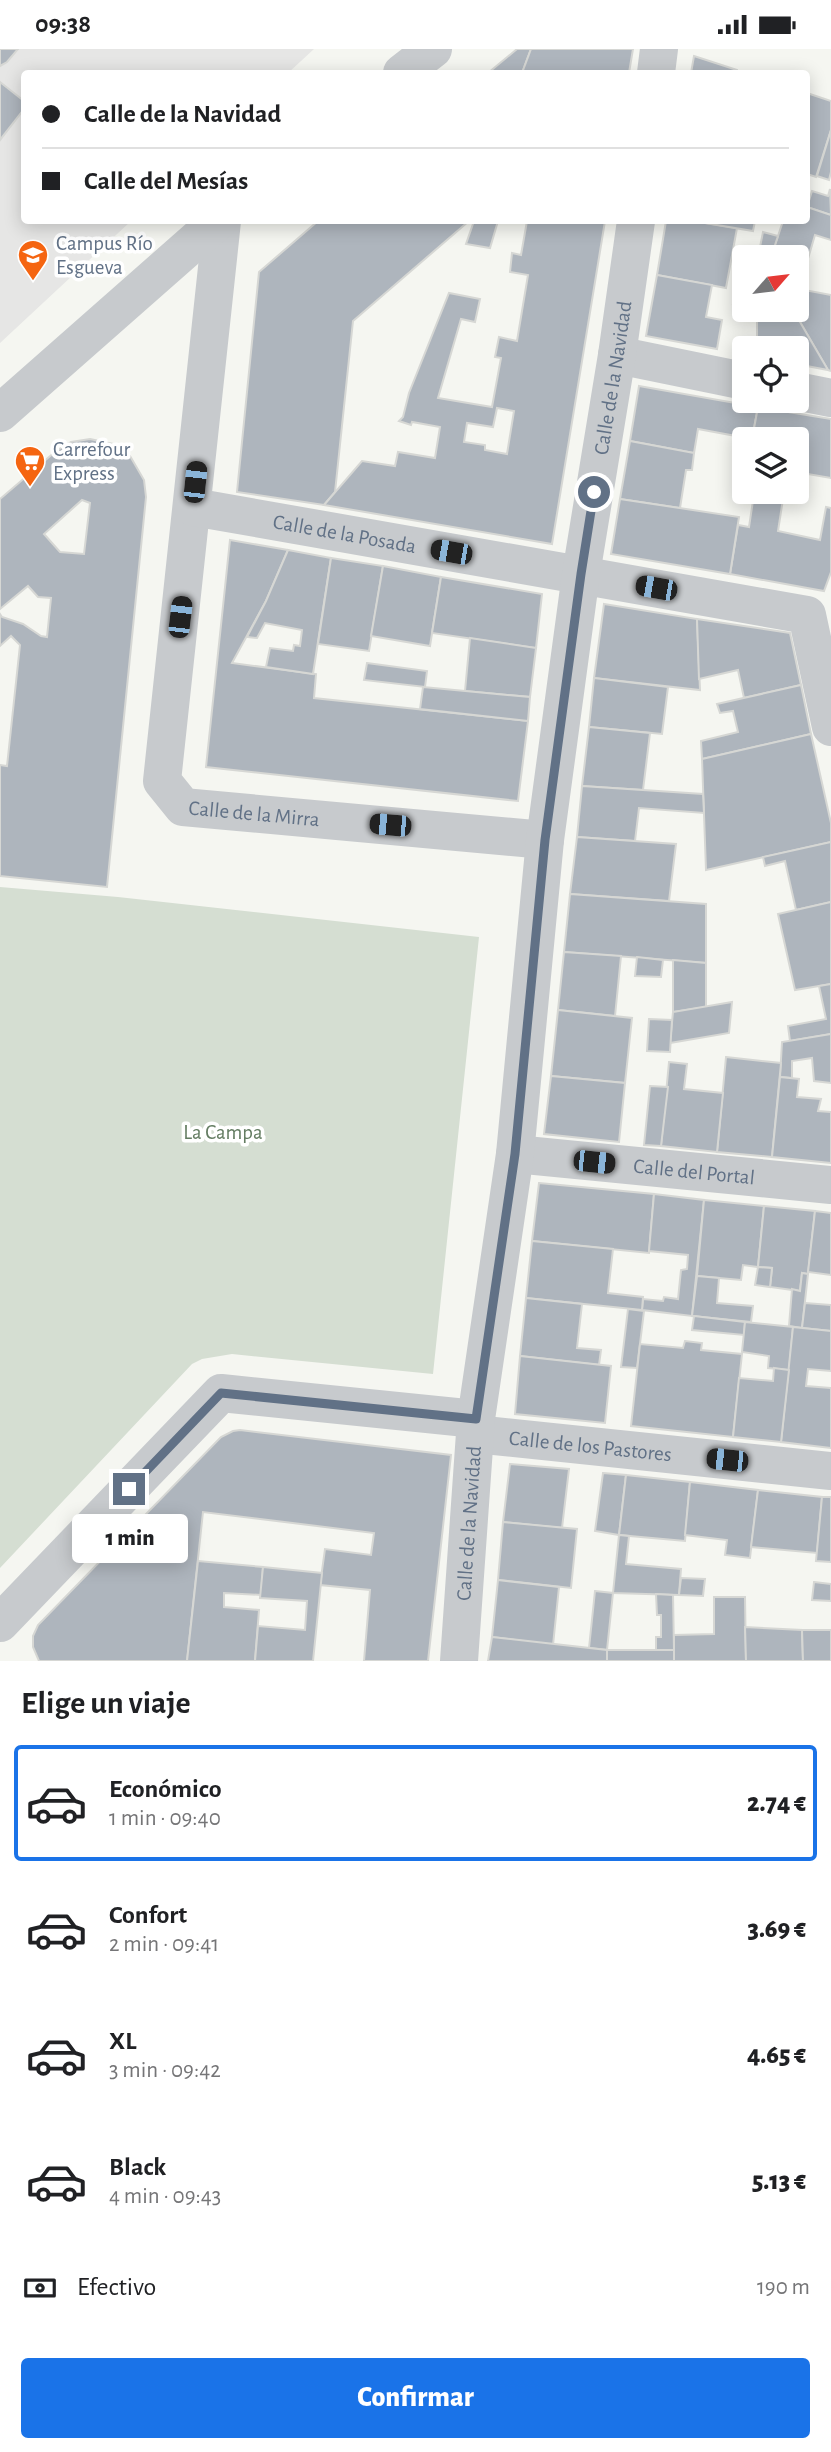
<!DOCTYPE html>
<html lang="es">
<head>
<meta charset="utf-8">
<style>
  body { margin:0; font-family:"Alegreya Sans",sans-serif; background:#f2f2f2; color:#202124; height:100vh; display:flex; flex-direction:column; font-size:26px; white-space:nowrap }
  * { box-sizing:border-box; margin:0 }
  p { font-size:23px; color:#757577 }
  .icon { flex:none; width:38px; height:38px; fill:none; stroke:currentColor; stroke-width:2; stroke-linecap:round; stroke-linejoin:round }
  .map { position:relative; height:1612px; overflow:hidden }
  .details { display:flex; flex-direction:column; background:#fff; flex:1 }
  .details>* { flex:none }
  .banner { position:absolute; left:21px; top:21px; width:789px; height:154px; border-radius:7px; box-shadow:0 4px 18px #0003; display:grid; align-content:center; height:154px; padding:0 21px; background:#fff }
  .needle { width:46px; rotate:62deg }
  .tools { position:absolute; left:732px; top:196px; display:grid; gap:14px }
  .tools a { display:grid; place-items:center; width:77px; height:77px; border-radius:7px; background:#fff; box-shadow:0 4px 18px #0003; font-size:35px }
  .end { position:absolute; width:32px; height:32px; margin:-16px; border:9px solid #617186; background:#fff; box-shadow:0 0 0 4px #fff }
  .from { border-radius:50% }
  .bubble { position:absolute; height:49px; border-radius:7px; background:#fff; box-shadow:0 4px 18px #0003; font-size:23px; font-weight:800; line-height:49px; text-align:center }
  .car { position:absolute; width:21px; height:42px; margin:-21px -10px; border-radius:9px; box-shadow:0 0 5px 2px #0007; background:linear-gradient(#222 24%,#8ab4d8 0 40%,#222 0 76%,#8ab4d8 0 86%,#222 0) }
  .banner b { display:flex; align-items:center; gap:24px; height:66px; font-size:26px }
  .banner b+b { border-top:2px solid #e0e0e0 }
  .banner i { width:18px; height:18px; background:#202124 }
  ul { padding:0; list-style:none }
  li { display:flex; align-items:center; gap:21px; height:116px; margin:0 14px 10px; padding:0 7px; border:4px solid transparent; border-radius:7px }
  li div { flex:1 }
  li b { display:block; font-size:26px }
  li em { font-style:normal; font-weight:800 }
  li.active { border-color:#1a73e8 }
  li>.icon { width:63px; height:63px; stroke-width:1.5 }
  h2 { padding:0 21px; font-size:32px; line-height:84px }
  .pay { display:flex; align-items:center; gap:18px; height:77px; padding:0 21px; font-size:26px }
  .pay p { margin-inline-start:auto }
  .cta { display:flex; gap:14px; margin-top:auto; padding:14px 21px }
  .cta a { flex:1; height:80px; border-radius:7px; background:#1a73e8; color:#fff; font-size:28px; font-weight:800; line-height:80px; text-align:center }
  .status { display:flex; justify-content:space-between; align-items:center; height:49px; padding:0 35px; background:#fff; direction:ltr }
  .status svg { height:19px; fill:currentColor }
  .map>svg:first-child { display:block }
  .built { fill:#e6e6e5 }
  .green { fill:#d5ded2 }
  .building { fill:#aeb5bd; stroke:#d6d7d4; stroke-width:2; fill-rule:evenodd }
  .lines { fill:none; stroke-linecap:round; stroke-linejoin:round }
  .minor { stroke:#c7cacd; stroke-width:38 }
  .route { stroke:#617186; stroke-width:9 }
  .labels { text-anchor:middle; stroke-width:7; stroke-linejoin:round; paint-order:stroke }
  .poi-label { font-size:21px; fill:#617186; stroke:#fff; text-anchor:start }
  .street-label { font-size:21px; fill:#617186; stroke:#fff }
  .park-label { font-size:21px; fill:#637c61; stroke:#fff }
</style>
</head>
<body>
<div class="status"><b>09:38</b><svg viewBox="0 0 49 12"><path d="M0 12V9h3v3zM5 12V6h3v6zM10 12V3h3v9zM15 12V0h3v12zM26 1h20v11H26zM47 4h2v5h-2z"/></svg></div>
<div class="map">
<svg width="831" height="1612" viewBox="0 0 831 1612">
  <rect width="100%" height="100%" fill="#f5f6f1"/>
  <g class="built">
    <polygon points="18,0 314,0 288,24 24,24 24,52 0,33 0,17 7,13"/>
    <polygon points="24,60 24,172 131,172 0,294 0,91"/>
  </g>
  <polygon class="green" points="0,838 118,848 479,888 433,1325 232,1305 202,1310 192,1315 0,1519"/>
  <g class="building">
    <polygon points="0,0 18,0 7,13 0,17"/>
    <polygon points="517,0 531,0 522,24 488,24"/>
    <polygon points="531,0 633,0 629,24 522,24"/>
    <polygon points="694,7 737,21 737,24 691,24"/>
    <polygon points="0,33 24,52 24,60 0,91"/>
    <polygon points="807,44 831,52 831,81 816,128 807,125"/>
    <polygon points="831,81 831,123 829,131 817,127"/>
    <polygon points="830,140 831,166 807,158 812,142 828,147"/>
    <polygon points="807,158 831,166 831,191 815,186 799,240 831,246 831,322 828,321 793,261 796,261 796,208 771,208 783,172 807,172"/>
    <polygon points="318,172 469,172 353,272 335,443 324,456 237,443 259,223"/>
    <polygon points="474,172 498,172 490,199 466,195"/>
    <path d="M527 172H605L552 495 324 456 362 412 395 417 398 403 435 409 440 378 412 373 411 376 399 372 403 368 409 344 449 244 480 250 475 273 461 270 438 349 492 358 501 309 495 308 499 288 517 292 528 226 510 223 512 204 521 206ZM497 359 514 362 507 405 485 401V396L464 393 467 374 493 378Z"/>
    <polygon points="666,172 693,172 737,179 726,239 657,226"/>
    <polygon points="693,172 755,172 753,182"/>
    <polygon points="763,183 778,187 771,208 758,208"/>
    <polygon points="657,226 712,236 706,268 722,271 717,300 646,287"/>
    <polygon points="736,240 744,242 744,256 733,255"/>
    <polygon points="757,261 793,261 828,321 796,315 796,299 757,299"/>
    <polygon points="639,337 758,358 752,390 698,380 694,404 630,392"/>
    <polygon points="758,358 831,370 831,429 796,423 796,390 752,390"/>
    <path d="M90 390 113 395 130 407 144 431 146 448 107 838 0 827V716L7 717 20 596 11 587 0 597V565L2 568 23 575 41 587 47 588 51 549 38 548 28 537 0 560V450L56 402 71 393ZM82 451 90 454 84 505 60 503 44 485Z"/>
    <polygon points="630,392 694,404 692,421 686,421 680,459 620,450"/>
    <polygon points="754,445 783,450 778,482 820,491 826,458 831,459 831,523 824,542 730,525 738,476 749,478"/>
    <polygon points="620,450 739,468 730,525 611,505"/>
    <polygon points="230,491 288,501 266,552 232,614 316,625 314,649 528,672 518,752 206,718"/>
    <polygon points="288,501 331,509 313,625 266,618 270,599 293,602 294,596 300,597 302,581 265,574 257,589 247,588 266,552"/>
    <polygon points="331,509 383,517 369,602 318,595"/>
    <polygon points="383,517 441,528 430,597 371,587"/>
    <polygon points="441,528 542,545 536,599 432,584"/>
    <polygon points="604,555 697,570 700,641 594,629"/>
    <polygon points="697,570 790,584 801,636 744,649 738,621 699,630"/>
    <polygon points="470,589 536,599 530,648 465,642"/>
    <polygon points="367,614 427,622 425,638 364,631"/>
    <polygon points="594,629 668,638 662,685 589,678"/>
    <polygon points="801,636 811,685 702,710 701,692 738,683 733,662 720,664 717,655"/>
    <polygon points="423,638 530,648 528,672 420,660"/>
    <polygon points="589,678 650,684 643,741 582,737"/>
    <polygon points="811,685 831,774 831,793 706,821 702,710"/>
    <polygon points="582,737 703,745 704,764 639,759 635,792 577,788"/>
    <polygon points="577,788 676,795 669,852 570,845"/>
    <polygon points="831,793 831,853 796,861 785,812 765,817 763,808"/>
    <polygon points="570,845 706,855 706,914 564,903"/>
    <polygon points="831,853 831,935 795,941 778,865"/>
    <polygon points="564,903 621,907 615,967 558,961"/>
    <polygon points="637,908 663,911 661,928 635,927"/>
    <polygon points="673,911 706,914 706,958 673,963"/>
    <polygon points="831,935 831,985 790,992 788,977 826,970 819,937"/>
    <polygon points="732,953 729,984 670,994 673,963"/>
    <polygon points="558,961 632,969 625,1034 551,1027"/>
    <polygon points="649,970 672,971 670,1003 647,1002"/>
    <polygon points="831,985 831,1034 814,1032 812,1009 792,1012 792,1029 780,1028 782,993"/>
    <polygon points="726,1008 781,1014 772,1108 717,1103"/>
    <polygon points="669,1013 687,1015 684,1040 723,1044 717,1103 661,1097"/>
    <polygon points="551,1027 625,1034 619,1093 544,1085"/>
    <polygon points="780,1028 799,1030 797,1048 821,1050 818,1062 831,1063 831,1114 772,1108"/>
    <polygon points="650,1037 668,1038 661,1097 644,1096"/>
    <polygon points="539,1134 654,1145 649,1204 532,1192"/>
    <polygon points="654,1145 704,1151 692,1267 642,1261 643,1250 663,1252 664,1248 678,1250 681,1221 687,1220 688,1206 649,1202"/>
    <polygon points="704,1151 764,1157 758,1218 743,1216 741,1231 697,1227"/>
    <polygon points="764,1157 815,1162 808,1225 802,1224 800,1242 770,1238 772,1219 758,1218"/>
    <polygon points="815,1162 831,1164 831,1226 808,1223"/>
    <polygon points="532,1192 613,1200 608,1244 643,1248 642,1261 526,1249"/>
    <polygon points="758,1218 772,1219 770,1238 755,1236"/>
    <polygon points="802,1224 808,1225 802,1279 789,1277 792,1240 800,1242"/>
    <polygon points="697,1227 719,1229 717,1254 753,1257 751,1273 692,1267"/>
    <polygon points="526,1249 582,1255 577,1299 601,1301 599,1316 520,1307"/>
    <polygon points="805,1254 831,1256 831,1282 802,1279"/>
    <polygon points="628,1260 644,1262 637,1319 621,1318"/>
    <polygon points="694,1267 745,1273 744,1286 692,1281"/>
    <polygon points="745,1273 793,1278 789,1321 768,1319 769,1307 742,1303"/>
    <polygon points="793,1278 831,1282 831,1322 808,1320 806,1337 831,1339 831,1399 781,1393"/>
    <polygon points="685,1292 702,1294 701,1301 742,1305 733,1388 631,1377 640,1295 683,1299"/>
    <polygon points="520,1307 611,1317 605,1374 515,1365"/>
    <polygon points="774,1319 789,1321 781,1393 733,1388 739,1329 773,1332"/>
    <polygon points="240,1381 451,1406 428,1612 364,1612 370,1541 320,1536 325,1500 371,1506 374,1484 203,1463 187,1612 39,1612 33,1598 33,1587 38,1576 221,1388 233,1382"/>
    <polygon points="510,1415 569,1420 562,1479 503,1473"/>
    <polygon points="603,1424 626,1426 619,1486 595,1482"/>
    <polygon points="626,1426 690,1433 685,1492 619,1486"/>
    <polygon points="690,1433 758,1441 750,1509 725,1506 727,1491 685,1486"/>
    <polygon points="758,1441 822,1448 817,1504 751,1498"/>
    <polygon points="822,1448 831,1448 831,1513 816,1512"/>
    <polygon points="503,1473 577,1480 571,1539 498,1531"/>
    <polygon points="619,1486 629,1487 626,1515 681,1520 679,1546 613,1544"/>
    <polygon points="198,1512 263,1518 261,1546 224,1544 224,1558 259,1561 255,1612 187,1612"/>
    <polygon points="263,1518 322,1524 313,1612 255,1612 258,1577 305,1581 307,1552 260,1549"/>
    <polygon points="681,1529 705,1530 703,1547 679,1546"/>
    <polygon points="498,1531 559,1538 553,1596 492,1588"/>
    <polygon points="814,1533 831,1535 831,1552 812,1551"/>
    <polygon points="595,1542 613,1544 607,1601 589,1599"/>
    <polygon points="656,1545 673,1546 674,1601 656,1601 656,1588 661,1588 661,1566 657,1566"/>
    <polygon points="714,1548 745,1548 746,1612 674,1612 674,1586 714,1585"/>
    <polygon points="745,1578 802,1581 803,1612 746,1612"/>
    <polygon points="802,1581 831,1581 831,1612 803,1612"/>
    <polygon points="492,1588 607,1601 607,1612 488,1612"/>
    <rect x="607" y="1601" width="67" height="11"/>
  </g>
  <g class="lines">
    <g class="minor">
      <polyline points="402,24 433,0"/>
      <polyline points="656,24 659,0"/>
      <path id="s1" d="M222 172 162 732 183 758 545 791"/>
      <polyline points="617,306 744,332"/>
      <polyline points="796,342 831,349"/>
      <polyline points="0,364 218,172"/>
      <path id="s2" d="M193 458 807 566 831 678"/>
      <path id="s3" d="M515 1105 831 1136"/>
      <path id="s4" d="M475 1385 831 1422"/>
      <polyline points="0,1574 221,1344 476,1370"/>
      <path id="s5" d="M459 1612 476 1370 515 1105 545 791 581 525 617 306 636 172"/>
    </g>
  </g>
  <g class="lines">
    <polyline class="route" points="129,1440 221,1344 476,1370 515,1105 545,791 581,525 594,443"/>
  </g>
  <defs>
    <g id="university-pin" transform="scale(1.575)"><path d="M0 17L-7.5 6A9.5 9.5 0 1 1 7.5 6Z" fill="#f56511" stroke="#fff"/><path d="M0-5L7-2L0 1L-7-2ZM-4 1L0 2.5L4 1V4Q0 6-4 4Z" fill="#fff"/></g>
    <g id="supermarket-pin" transform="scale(1.575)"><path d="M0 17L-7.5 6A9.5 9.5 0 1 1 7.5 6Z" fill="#f56511" stroke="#fff"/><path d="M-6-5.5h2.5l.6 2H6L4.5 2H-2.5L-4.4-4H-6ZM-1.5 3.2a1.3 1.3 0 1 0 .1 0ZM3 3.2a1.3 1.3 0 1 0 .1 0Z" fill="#fff"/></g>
  </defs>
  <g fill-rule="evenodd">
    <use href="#university-pin" x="33" y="206"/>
    <use href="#supermarket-pin" x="30" y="412"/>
  </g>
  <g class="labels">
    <g class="poi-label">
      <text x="56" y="201">Campus Río<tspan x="56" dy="24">Esgueva</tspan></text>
      <text x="53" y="407">Carrefour<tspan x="53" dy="24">Express</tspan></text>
    </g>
    <g class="street-label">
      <text dy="7" stroke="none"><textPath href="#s5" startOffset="1293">Calle de la Navidad</textPath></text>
      <text dy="7" stroke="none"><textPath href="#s2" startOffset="154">Calle de la Posada</textPath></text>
      <text dy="7" stroke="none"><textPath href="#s1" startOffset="668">Calle de la Mirra</textPath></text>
      <text dy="7" stroke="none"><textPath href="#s3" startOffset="180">Calle del Portal</textPath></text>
      <text dy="7" stroke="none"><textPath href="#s4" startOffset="116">Calle de los Pastores</textPath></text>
      <text dy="7" stroke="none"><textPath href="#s5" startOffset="138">Calle de la Navidad</textPath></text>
    </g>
    <g class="park-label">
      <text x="223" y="1090">La Campa</text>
    </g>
  </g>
</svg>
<div class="tools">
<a><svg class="needle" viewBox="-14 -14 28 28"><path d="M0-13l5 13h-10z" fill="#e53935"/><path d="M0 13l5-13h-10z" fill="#757577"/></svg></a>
<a><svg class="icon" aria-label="locate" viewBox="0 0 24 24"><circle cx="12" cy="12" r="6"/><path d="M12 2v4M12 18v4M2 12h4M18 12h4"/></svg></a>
<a><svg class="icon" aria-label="layers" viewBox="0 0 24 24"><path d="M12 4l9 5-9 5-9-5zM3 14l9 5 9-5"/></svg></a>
</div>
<i class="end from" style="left:594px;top:443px"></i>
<i class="end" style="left:129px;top:1440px"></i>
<div class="bubble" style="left:72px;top:1465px;width:116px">1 min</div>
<i class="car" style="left:195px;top:433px;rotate:6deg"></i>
<i class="car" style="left:451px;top:503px;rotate:280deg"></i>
<i class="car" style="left:656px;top:539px;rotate:280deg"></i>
<i class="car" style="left:180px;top:568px;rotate:7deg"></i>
<i class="car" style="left:390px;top:776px;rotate:275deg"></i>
<i class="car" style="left:594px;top:1113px;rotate:96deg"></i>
<i class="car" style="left:727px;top:1411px;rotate:276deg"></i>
<div class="banner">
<b><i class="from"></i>Calle de la Navidad</b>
<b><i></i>Calle del Mesías</b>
</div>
</div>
<section class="details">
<h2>Elige un viaje</h2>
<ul>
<li class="active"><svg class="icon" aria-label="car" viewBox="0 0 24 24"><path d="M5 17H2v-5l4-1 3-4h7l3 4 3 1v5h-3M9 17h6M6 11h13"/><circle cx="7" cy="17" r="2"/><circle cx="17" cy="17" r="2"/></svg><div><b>Económico</b><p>1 min · 09:40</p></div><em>2.74 €</em></li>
<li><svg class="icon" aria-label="car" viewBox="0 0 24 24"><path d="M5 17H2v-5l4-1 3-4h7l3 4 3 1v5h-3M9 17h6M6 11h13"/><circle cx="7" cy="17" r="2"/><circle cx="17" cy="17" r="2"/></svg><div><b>Confort</b><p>2 min · 09:41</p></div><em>3.69 €</em></li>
<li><svg class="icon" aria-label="car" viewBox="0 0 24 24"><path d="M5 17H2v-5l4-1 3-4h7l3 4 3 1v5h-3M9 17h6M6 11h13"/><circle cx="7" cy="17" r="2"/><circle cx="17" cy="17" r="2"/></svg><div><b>XL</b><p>3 min · 09:42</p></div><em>4.65 €</em></li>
<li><svg class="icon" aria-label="car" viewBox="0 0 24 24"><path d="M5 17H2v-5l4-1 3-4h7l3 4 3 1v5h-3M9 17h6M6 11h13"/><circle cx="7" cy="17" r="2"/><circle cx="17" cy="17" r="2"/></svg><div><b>Black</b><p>4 min · 09:43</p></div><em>5.13 €</em></li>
</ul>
<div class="pay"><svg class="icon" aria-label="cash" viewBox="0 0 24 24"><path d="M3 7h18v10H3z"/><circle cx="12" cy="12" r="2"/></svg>Efectivo<p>190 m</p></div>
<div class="cta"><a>Confirmar</a></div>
</section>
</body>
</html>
